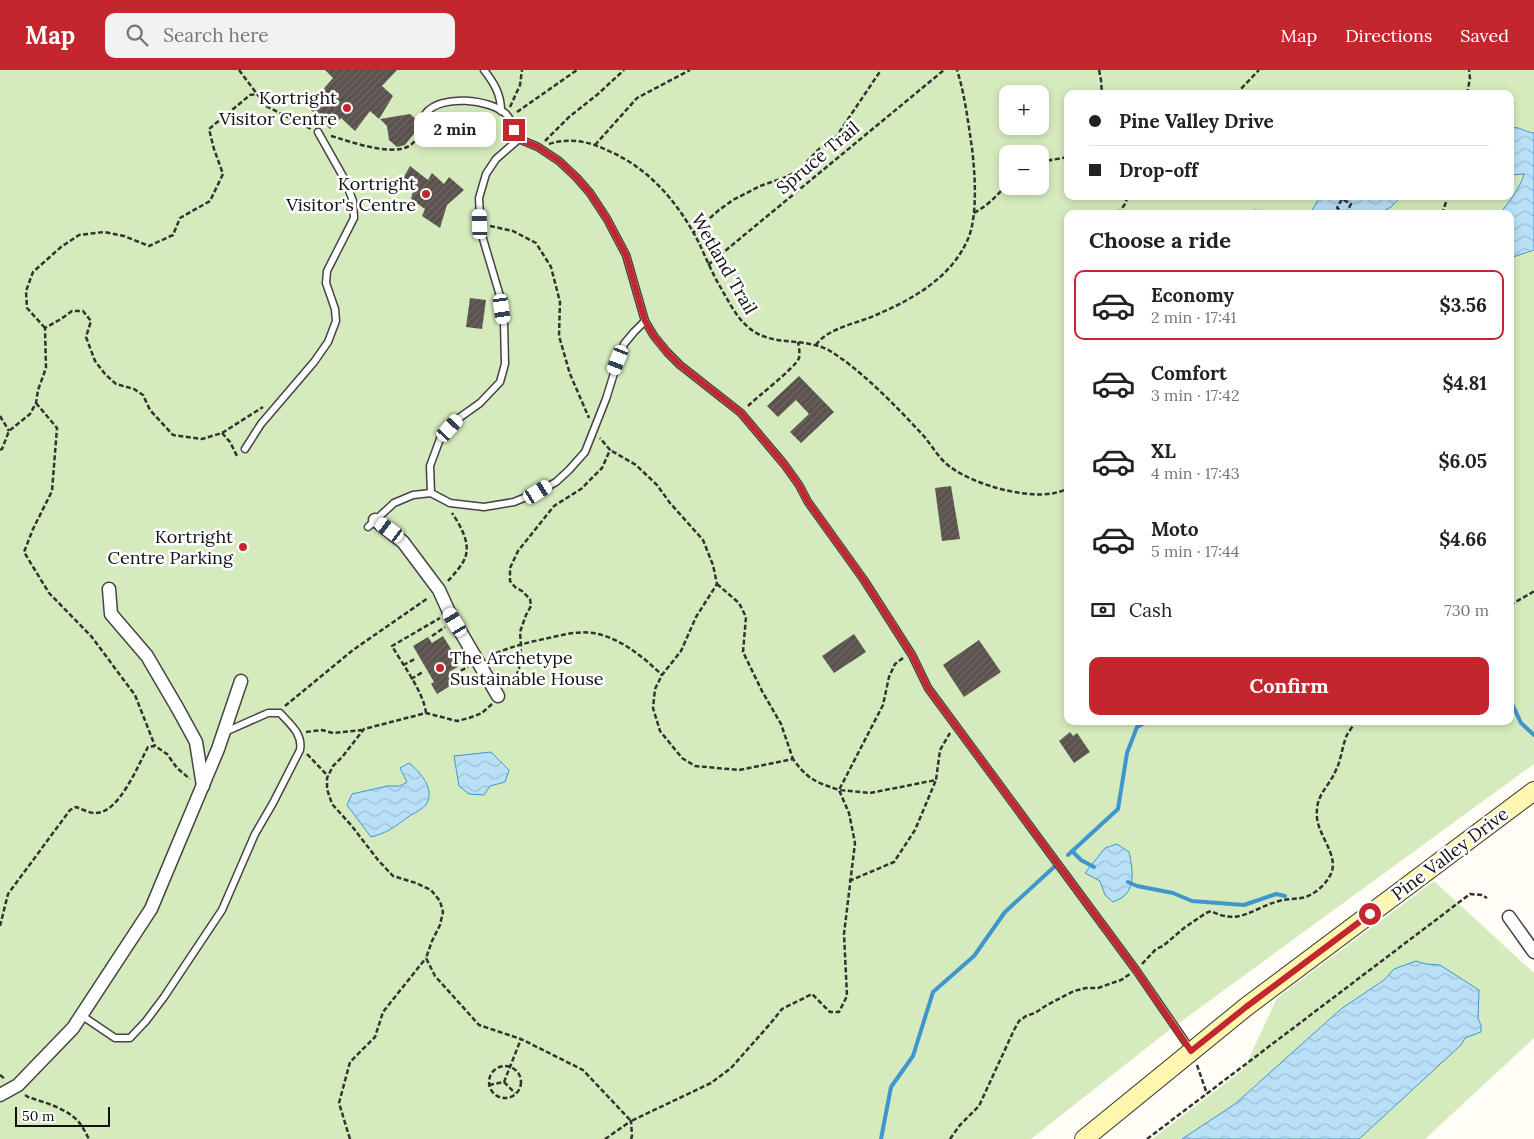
<!DOCTYPE html>
<html lang="en">
<head>
<meta charset="utf-8">
<style>
  body { margin:0; font-family:Lora,serif; background:#f2f2f2; color:#222; height:100vh; display:flex; flex-direction:column; font-size:19px; white-space:nowrap }
  * { box-sizing:border-box; margin:0 }
  p { font-size:16px; color:#767676 }
  .icon { flex:none; width:28px; height:28px; fill:none; stroke:currentColor; stroke-width:2; stroke-linecap:round; stroke-linejoin:round }
  .map { position:relative; flex:1; overflow:hidden }
  .details { position:absolute; left:1064px; top:140px; width:450px; height:515px; display:flex; flex-direction:column; background:#fff; border-radius:10px; box-shadow:0 2px 8px #0003 }
  .details>* { flex:none }
  .hud { position:absolute; left:1064px; top:20px; width:450px; height:110px; border-radius:10px; box-shadow:0 2px 8px #0003; display:grid; align-content:center; height:110px; padding:0 25px; background:#fff }
  .tools { position:absolute; left:999px; top:15px; display:grid; gap:10px }
  .tools a { display:grid; place-items:center; width:50px; height:50px; border-radius:10px; background:#fff; box-shadow:0 2px 8px #0003; font-size:25px }
  .scale { position:absolute; left:15px; bottom:12px; width:95px; box-sizing:border-box; padding-left:5px; border:2px solid #111; border-top:0; font-size:14px; line-height:18px; white-space:nowrap; color:#111; -webkit-text-stroke:4px #fff; paint-order:stroke }
  .end { position:absolute; width:22px; height:22px; margin:-11px; border:6px solid #c4262e; background:#fff; box-shadow:0 0 0 2px #fff }
  .from { border-radius:50% }
  .bubble { position:absolute; height:35px; border-radius:10px; background:#fff; box-shadow:0 2px 8px #0003; font-size:16px; font-weight:700; line-height:35px; text-align:center }
  .car { position:absolute; width:15px; height:30px; margin:-15px -8px; border-radius:6px; box-shadow:0 0 4px 1px #0007; background:linear-gradient(#fff 24%,#345 0 40%,#fff 0 76%,#345 0 86%,#fff 0) }
  .hud b { display:flex; align-items:center; gap:18px; height:48px; font-size:19px }
  .hud b+b { border-top:1px solid #e0e0e0 }
  .hud i { width:12px; height:12px; background:#222 }
  ul { padding:0; list-style:none }
  li { display:flex; align-items:center; gap:15px; height:70px; margin:0 10px 8px; padding:0 15px; border:2px solid transparent; border-radius:10px }
  li div { flex:1 }
  li b { display:block; font-size:19px }
  li em { font-style:normal; font-weight:700 }
  li.selected { border-color:#c4262e }
  li>.icon { width:45px; height:45px; stroke-width:1.5 }
  h2 { padding:0 25px; font-size:22px; line-height:60px }
  .pay { display:flex; align-items:center; gap:12px; height:55px; padding:0 25px; font-size:19px }
  .pay p { margin-inline-start:auto }
  .primary-button { display:flex; gap:10px; margin-top:auto; padding:10px 25px }
  .primary-button a { flex:1; height:58px; border-radius:10px; background:#c4262e; color:#fff; font-size:20px; font-weight:700; line-height:58px; text-align:center }
  header { display:flex; align-items:center; gap:30px; box-sizing:border-box; height:70px; padding:0 25px; background:#c4262e; color:#fff }
  header strong { font-size:24px }
  nav { display:flex; gap:28px; margin-inline-start:auto; font-size:18px }
  .search { width:350px; height:45px; background:#f2f2f2; display:flex; align-items:center; gap:12px; box-sizing:border-box; padding:0 18px; border-radius:10px; color:#767676; font-size:19px }
  .map>svg:first-child { display:block }
  .park { fill:#d5ebbd; fill-rule:evenodd }
  .water { fill:url(#water-waves); stroke:#3f96cf }
  .lines { fill:none; stroke-linecap:round; stroke-linejoin:round }
  .stream { stroke:#3f96cf; stroke-width:4 }
  .building { fill:url(#building-hatch) }
  .lane-casing { stroke:#444; stroke-width:9 }
  .street-casing { stroke:#444; stroke-width:15 }
  .secondary-casing { stroke:#333; stroke-width:20 }
  .path { stroke:#333; stroke-width:2.5; stroke-dasharray:5 2.5; stroke-linecap:butt }
  .lane { stroke:#fff; stroke-width:6 }
  .street { stroke:#fff; stroke-width:12 }
  .secondary { stroke:#fff6b0; stroke-width:18 }
  .route { stroke:#c4262e; stroke-width:6 }
  .poi-dot { fill:#c4262e; stroke:#fff; stroke-width:2 }
  .labels { text-anchor:middle; stroke-width:5; stroke-linejoin:round; paint-order:stroke }
  .poi-label { font-size:18px; fill:#111; stroke:#fff; text-anchor:end }
  .street-label { font-size:18px; fill:#111; stroke:#fff }
</style>
</head>
<body>
<header>
<strong>Map</strong>
<div class="search"><svg class="icon" aria-label="search" viewBox="0 0 24 24"><circle cx="10" cy="10" r="6"/><path d="M15 15l6 6"/></svg>Search here</div>
<nav><a>Map</a><a>Directions</a><a>Saved</a></nav>
</header>
<div class="map">
<svg width="1534" height="1069" viewBox="0 0 1534 1069">
  <defs>
    <pattern id="water-waves" width="16" height="10" patternUnits="userSpaceOnUse" patternTransform="scale(1.25)"><rect width="16" height="10" fill="#b9e0f7"/><path d="M0 5q4-4 8 0t8 0" fill="none" stroke="#9ebfd3"/></pattern>
    <pattern id="building-hatch" width="6" height="6" patternUnits="userSpaceOnUse" patternTransform="scale(1.25)"><rect width="6" height="6" fill="#5a524d"/><path d="M-1 1l2-2M0 6l6-6M5 7l2-2" fill="none" stroke="#6d6662"/></pattern>
  </defs>
  <rect width="100%" height="100%" fill="#fffdf5"/>
  <g class="park">
    <path d="M0 0H1534V694L1168 961 1031 1069H0ZM1008 24H1040V56H1008ZM1068 24H1510V126H1068ZM1008 84H1040V116H1008ZM1068 144H1510V651H1068Z"/>
    <polygon points="1434,811 1534,903 1534,968 1425,1069 1152,1069 1244,999 1277,928"/>
  </g>
  <g class="water">
    <path d="M1510 57C1522 57 1524 62 1534 63V180L1510 188V144H1500C1509 131 1520 119 1524 104L1512 105 1510 106Z"/>
    <polygon points="1320,126 1402,126 1391,137 1378,144 1310,144"/>
    <polygon points="1256,140 1266,144 1227,144"/>
    <polygon points="491,682 509,700 505,712 490,716 484,725 469,724 459,716 454,686"/>
    <path d="M409 693C419 701 435 718 427 733 424 739 414 743 408 747 393 758 389 762 371 767L347 735 352 724 387 716H400L407 712 400 698Z"/>
    <path d="M1117 774 1129 782C1132 795 1136 816 1124 826 1121 829 1117 830 1113 832L1105 825 1100 811 1085 803 1105 778Z"/>
    <polygon points="1416,891 1426,894 1440,895 1479,920 1478,949 1481,955 1481,962 1465,968 1461,975 1359,1069 1182,1069 1235,1034 1341,939 1384,910 1394,899"/>
  </g>
  <g class="lines">
    <g class="stream">
      <polyline points="1510,629 1521,653 1534,665"/>
      <polyline points="1072,781 1081,790 1094,797"/>
      <polyline points="1068,785 1118,739 1127,683 1137,657 1148,651"/>
      <polyline points="1128,812 1137,816 1173,823 1192,831 1244,835 1276,824 1285,826"/>
      <polyline points="881,1069 891,1017 913,986 933,922 974,886 1005,842 1054,797"/>
    </g>
  </g>
  <g class="building">
    <polygon points="325,0 397,0 382,16 393,26 379,49 370,41 355,61 341,48 330,59 308,37 333,8"/>
    <polygon points="410,44 417,50 414,57 416,61 405,75 397,77 389,70 387,56 380,49"/>
    <polygon points="410,96 428,110 432,103 444,114 449,107 464,120 447,135 440,158 422,146 425,139 411,129 413,121 401,112"/>
    <polygon points="470,228 486,230 482,259 466,257"/>
    <polygon points="799,306 834,342 801,373 790,362 809,344 796,330 778,347 767,336"/>
    <polygon points="951,416 960,469 942,471 935,418"/>
    <polygon points="854,564 866,582 834,603 822,586"/>
    <polygon points="443,566 461,595 449,602 455,613 437,624 431,614 434,612 413,576 428,567 432,573"/>
    <polygon points="979,570 1001,602 964,627 943,595"/>
    <polygon points="1070,662 1073,666 1077,663 1090,682 1074,693 1059,671"/>
  </g>
  <g class="lines">
    <g class="lane-casing">
      <g id="lane">
        <path d="M484 0C494 13 501 24 501 41"/>
        <path d="M419 57C421 53 423 47 426 43 441 24 490 29 506 44 512 50 515 61 519 69L538 77 559 91 577 108 590 123 607 149 626 185 645 251 654 266 667 282 680 295 741 343 784 394 799 415 808 432 864 510 912 585 928 618 1136 900 1191 980"/>
        <polyline points="245,379 261,354 314,292 328,272 336,251 335,239 326,213 327,201 354,148 353,131 345,110 318,62"/>
        <polyline points="431,423 430,396 440,369 459,348 480,333 500,312 505,294 504,252 500,226 481,162 479,128 486,104 496,89 519,69"/>
        <polyline points="368,457 394,433 413,425 431,423 450,433 484,437 514,432 538,422 556,412 569,400 585,382 606,329 615,300 624,274 634,262 645,251"/>
        <path d="M81 945 115 968H130L146 951 164 927 222 840 255 764 273 733 300 680C303 664 290 654 280 643H268L225 662"/>
      </g>
    </g>
    <g class="street-casing">
      <g id="street">
        <polyline points="375,450 403,472 439,520 449,542 498,626"/>
        <polyline points="109,519 111,544 147,586 178,639 196,672 203,716"/>
        <polyline points="1509,847 1534,882"/>
        <polyline points="0,1025 18,1015 73,958 151,839 218,679 241,611"/>
      </g>
    </g>
    <g class="secondary-casing">
      <polyline id="secondary" points="1084,1069 1246,937 1534,721"/>
    </g>
    <g class="path">
      <polyline points="239,0 266,36 311,59"/>
      <polyline points="1099,0 1101,10 1102,24"/>
      <polyline points="1236,24 1259,0"/>
      <polyline points="1467,24 1470,8 1469,0"/>
      <polyline points="510,37 520,15 522,0"/>
      <polyline points="517,42 577,0"/>
      <path d="M331 66C350 71 408 94 417 66"/>
      <polyline points="545,71 569,47 598,24 624,0"/>
      <path d="M549 74C571 67 591 72 611 82 651 100 679 134 699 173 705 186 711 200 718 213 727 228 735 246 748 257 771 278 804 266 830 281 860 299 896 336 920 362 931 373 937 387 949 396 973 415 1040 435 1068 418"/>
      <polyline points="595,75 637,28 690,0"/>
      <polyline points="1040,92 1068,87"/>
      <path d="M974 143C988 135 997 126 1008 113"/>
      <polyline points="1118,144 1125,134 1128,126"/>
      <path d="M1345 144C1347 141 1349 138 1351 134L1342 129 1337 138 1346 143"/>
      <polyline points="1442,144 1448,126"/>
      <polyline points="490,156 513,161 536,173 551,197 560,232 559,266 570,304 589,348"/>
      <polyline points="693,163 719,140 733,130 760,116 786,107 799,100 819,79 837,66 842,58 881,0"/>
      <polyline points="708,195 944,0"/>
      <polyline points="45,258 27,238 26,221 33,202 61,177 79,165 104,162 124,166 149,176 173,165 180,148 210,131 223,104 214,79 209,59 250,25 257,24"/>
      <path d="M816 275C827 258 859 253 876 245 913 229 951 208 968 169 978 145 975 104 972 78 968 52 965 25 957 0"/>
      <polyline points="36,333 57,358 52,421 33,459 24,482 49,523 91,566 135,625 155,676"/>
      <path d="M748 336C757 327 796 297 799 288 800 283 799 277 798 272"/>
      <polyline points="0,346 9,361"/>
      <polyline points="222,363 230,372 237,386"/>
      <polyline points="0,380 2,379 9,361 30,344 36,333 38,320 46,298 45,258 61,249 72,241 83,241 91,251 86,267 95,291 105,304 116,314 134,319 143,325 150,340 173,365 202,369 222,363 263,337"/>
      <path d="M448 511C453 505 462 496 465 488 471 473 460 455 452 443"/>
      <polyline points="717,514 739,533 746,547 743,582 762,621 781,654 793,689"/>
      <polyline points="1510,535 1533,522 1534,519"/>
      <polyline points="432,566 445,557"/>
      <path d="M489 586C507 578 525 573 544 569 554 567 564 564 574 563 609 558 639 583 662 605"/>
      <polyline points="903,588 895,594 889,607 883,635 839,720 870,723 936,710 940,680 950,663"/>
      <polyline points="403,595 415,589"/>
      <polyline points="454,604 468,597"/>
      <polyline points="411,609 423,602"/>
      <polyline points="507,617 515,610 519,598 521,575 520,562 526,545 531,536 530,529 522,521 515,517 510,511 510,498 518,481 554,436 581,419 602,398 610,380 600,368"/>
      <path d="M492 634 482 643 469 648 457 651 426 643 364 659 343 686 333 696 327 708V719L332 734 351 755 378 790 393 806 416 813 431 820 440 831 443 842 440 855 432 871 426 888 435 906 479 955 521 969 583 1000 631 1051 711 1013 731 998 770 954 782 939 812 924 830 942H839L847 926 844 864 855 773 849 743 839 720C816 712 808 710 793 689L739 700 695 696 682 688 660 661 653 638 655 619 662 605 681 581 696 547 717 514 713 495 703 470 670 433 657 415 636 395 610 380"/>
      <polyline points="285,636 353,580 428,528"/>
      <path d="M426 643C424 623 403 595 392 576L440 548"/>
      <polyline points="306,662 322,660 333,663 362,660"/>
      <polyline points="307,684 328,706"/>
      <polyline points="849,811 894,792 915,760 936,710"/>
      <path d="M0 856 8 824 70 740 76 737C82 739 89 743 95 743 119 744 138 695 148 677L155 676 167 684 177 698 190 709"/>
      <path d="M1142 894 1156 879 1163 876 1184 858 1206 843 1211 841C1240 856 1252 838 1279 831 1286 829 1294 829 1301 828 1314 826 1328 813 1332 801 1337 784 1319 766 1317 748 1315 724 1328 719 1336 700 1341 690 1342 678 1346 667 1348 662 1353 657 1355 651"/>
      <polyline points="1197,995 1207,1024"/>
      <circle cx="505" cy="1012" r="16"/>
      <polyline points="0,1005 5,1009"/>
      <polyline points="504,1012 515,1023"/>
      <polyline points="489,1015 504,1012 521,969"/>
      <path d="M25 1025 28 1027C46 1033 70 1039 81 1055 84 1059 86 1064 89 1069"/>
      <polyline points="350,1069 339,1033 350,992 375,967 383,942 426,888"/>
      <polyline points="605,1069 631,1051 632,1066 631,1069"/>
      <polyline points="950,1069 960,1055 979,1036 1014,960 1019,951 1026,946 1035,943 1047,935 1074,921 1086,918 1098,918 1121,910 1130,904"/>
      <polyline points="1147,1069 1470,824 1482,825 1487,828"/>
    </g>
    <use href="#lane" class="lane"/>
    <use href="#street" class="street"/>
    <use href="#secondary" class="secondary"/>
  </g>
  <g class="lines">
    <polyline class="route" points="514,60 519,69 538,77 559,91 577,108 590,123 607,149 626,185 645,251 654,266 667,282 680,295 741,343 784,394 799,415 808,432 864,510 912,585 928,618 1136,900 1191,981 1246,937 1370,844"/>
  </g>
  <g class="poi-dot">
    <circle cx="347" cy="38" r="5"/>
    <circle cx="426" cy="124" r="5"/>
    <circle cx="243" cy="477" r="5"/>
    <circle cx="440" cy="598" r="5"/>
  </g>
  <g class="labels">
    <g class="poi-label">
      <text x="337" y="34">Kortright<tspan x="337" dy="21">Visitor Centre</tspan></text>
      <text x="416" y="120">Kortright<tspan x="416" dy="21">Visitor's Centre</tspan></text>
      <text x="233" y="473">Kortright<tspan x="233" dy="21">Centre Parking</tspan></text>
      <text x="450" y="594" text-anchor="start">The Archetype<tspan x="450" dy="21">Sustainable House</tspan></text>
    </g>
    <g class="street-label">
      <text transform="translate(818 88) rotate(-40)" y="6">Spruce Trail</text>
      <text transform="translate(724 194) rotate(60)" y="6">Wetland Trail</text>
      <text transform="translate(1450 784) rotate(-37)" y="6">Pine Valley Drive</text>
    </g>
  </g>
</svg>
<div class="tools">
<a>+</a>
<a>−</a>
</div>
<div class="scale">50 m</div>
<i class="end from" style="left:1370px;top:844px"></i>
<i class="end" style="left:514px;top:60px"></i>
<div class="bubble" style="left:414px;top:42px;width:82px">2 min</div>
<i class="car" style="left:480px;top:154px;rotate:358deg"></i>
<i class="car" style="left:502px;top:239px;rotate:172deg"></i>
<i class="car" style="left:618px;top:290px;rotate:201deg"></i>
<i class="car" style="left:450px;top:358px;rotate:42deg"></i>
<i class="car" style="left:538px;top:422px;rotate:59deg"></i>
<i class="car" style="left:390px;top:460px;rotate:306deg"></i>
<i class="car" style="left:455px;top:552px;rotate:329deg"></i>
<div class="hud">
<b><i class="from"></i>Pine Valley Drive</b>
<b><i></i>Drop-off</b>
</div>
<section class="details">
<h2>Choose a ride</h2>
<ul>
<li class="selected"><svg class="icon" aria-label="car" viewBox="0 0 24 24"><path d="M5 17H2v-5l4-1 3-4h7l3 4 3 1v5h-3M9 17h6M6 11h13"/><circle cx="7" cy="17" r="2"/><circle cx="17" cy="17" r="2"/></svg><div><b>Economy</b><p>2 min · 17:41</p></div><em>$3.56</em></li>
<li><svg class="icon" aria-label="car" viewBox="0 0 24 24"><path d="M5 17H2v-5l4-1 3-4h7l3 4 3 1v5h-3M9 17h6M6 11h13"/><circle cx="7" cy="17" r="2"/><circle cx="17" cy="17" r="2"/></svg><div><b>Comfort</b><p>3 min · 17:42</p></div><em>$4.81</em></li>
<li><svg class="icon" aria-label="car" viewBox="0 0 24 24"><path d="M5 17H2v-5l4-1 3-4h7l3 4 3 1v5h-3M9 17h6M6 11h13"/><circle cx="7" cy="17" r="2"/><circle cx="17" cy="17" r="2"/></svg><div><b>XL</b><p>4 min · 17:43</p></div><em>$6.05</em></li>
<li><svg class="icon" aria-label="car" viewBox="0 0 24 24"><path d="M5 17H2v-5l4-1 3-4h7l3 4 3 1v5h-3M9 17h6M6 11h13"/><circle cx="7" cy="17" r="2"/><circle cx="17" cy="17" r="2"/></svg><div><b>Moto</b><p>5 min · 17:44</p></div><em>$4.66</em></li>
</ul>
<div class="pay"><svg class="icon" aria-label="cash" viewBox="0 0 24 24"><path d="M3 7h18v10H3z"/><circle cx="12" cy="12" r="2"/></svg>Cash<p>730 m</p></div>
<div class="primary-button"><a>Confirm</a></div>
</section>
</div>
</body>
</html>
